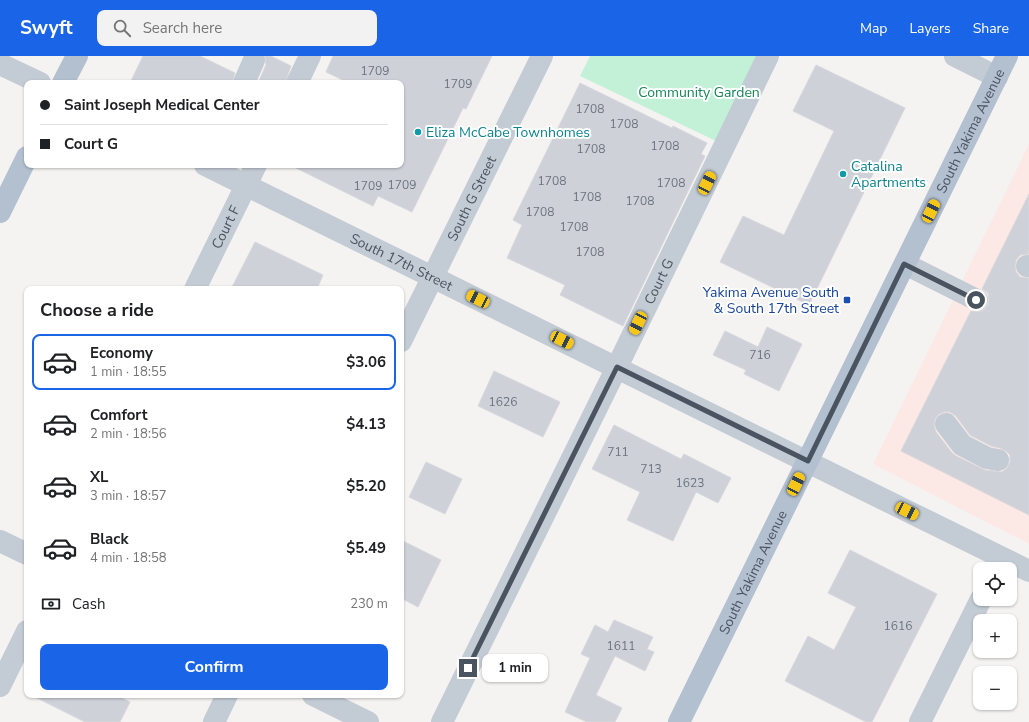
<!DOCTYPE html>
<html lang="en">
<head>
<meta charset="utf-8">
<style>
  body { margin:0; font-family:"Nunito Sans",sans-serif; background:#f2f2f2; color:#202124; height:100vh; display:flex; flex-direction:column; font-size:15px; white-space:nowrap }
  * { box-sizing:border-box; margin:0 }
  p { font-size:13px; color:#757577 }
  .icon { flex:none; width:22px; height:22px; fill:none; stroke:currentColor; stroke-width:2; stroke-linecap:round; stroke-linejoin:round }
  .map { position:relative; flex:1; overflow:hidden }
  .sheet { position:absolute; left:24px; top:230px; width:380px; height:412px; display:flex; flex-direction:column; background:#fff; border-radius:8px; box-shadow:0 1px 3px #0004 }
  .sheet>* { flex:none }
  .guide { position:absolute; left:24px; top:24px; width:380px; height:88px; border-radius:8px; box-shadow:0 1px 3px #0004; display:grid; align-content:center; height:88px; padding:0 16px; background:#fff }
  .buttons { position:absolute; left:973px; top:506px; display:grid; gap:8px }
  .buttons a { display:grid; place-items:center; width:44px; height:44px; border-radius:8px; background:#fff; box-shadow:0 1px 3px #0004; font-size:20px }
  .end { position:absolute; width:18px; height:18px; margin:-9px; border:5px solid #4a5460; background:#fff; box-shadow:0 0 0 2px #fff }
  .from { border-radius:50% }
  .bubble { position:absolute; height:28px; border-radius:8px; background:#fff; box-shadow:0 1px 3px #0004; font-size:13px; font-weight:700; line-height:28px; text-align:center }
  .car { position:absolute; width:12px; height:24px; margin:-12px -6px; border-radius:5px; box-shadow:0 0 3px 1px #0007; background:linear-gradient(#f5c518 24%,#345 0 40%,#f5c518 0 76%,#345 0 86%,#f5c518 0) }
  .guide b { display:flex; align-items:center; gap:14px; height:38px; font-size:15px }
  .guide b+b { border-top:1px solid #e0e0e0 }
  .guide i { width:10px; height:10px; background:#202124 }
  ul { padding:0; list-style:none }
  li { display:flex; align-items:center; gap:12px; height:56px; margin:0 8px 6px; padding:0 8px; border:2px solid transparent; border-radius:8px }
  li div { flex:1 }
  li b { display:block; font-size:15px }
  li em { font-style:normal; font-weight:700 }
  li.current { border-color:#1a65e7 }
  li>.icon { width:36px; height:36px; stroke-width:1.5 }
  h2 { padding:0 16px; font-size:18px; line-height:48px }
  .pay { display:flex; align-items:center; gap:10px; height:44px; padding:0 16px; font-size:15px }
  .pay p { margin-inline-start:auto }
  .action { display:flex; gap:8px; margin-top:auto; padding:8px 16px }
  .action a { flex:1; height:46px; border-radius:8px; background:#1a65e7; color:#fff; font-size:16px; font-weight:700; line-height:46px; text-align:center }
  header { display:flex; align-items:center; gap:24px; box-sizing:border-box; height:56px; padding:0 20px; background:#1a65e7; color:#fff }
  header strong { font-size:19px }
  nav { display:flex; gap:22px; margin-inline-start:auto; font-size:14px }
  .search { width:280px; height:36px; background:#f2f2f2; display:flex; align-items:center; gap:10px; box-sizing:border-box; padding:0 14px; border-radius:8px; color:#757577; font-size:15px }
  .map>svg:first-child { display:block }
  .medical { fill:#fce9e5 }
  .green { fill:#c2f1d7 }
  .building { fill:#ced1d8; stroke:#d6d8dd; fill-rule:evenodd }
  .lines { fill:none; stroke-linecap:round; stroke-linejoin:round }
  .minor { stroke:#c3cbd4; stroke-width:22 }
  .major { stroke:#b2c0d0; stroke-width:22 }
  .route { stroke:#4a5460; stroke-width:5 }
  .culture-dot { fill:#0f9aa8; stroke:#fff; stroke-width:1.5 }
  .transit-dot { fill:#1a4fb4; stroke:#fff; stroke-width:1.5 }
  .labels { text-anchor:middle; stroke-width:4; stroke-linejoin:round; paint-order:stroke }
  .number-label { font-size:12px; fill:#6b737e }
  .park-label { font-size:14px; fill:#178555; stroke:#fff }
  .street-label { font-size:14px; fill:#4a5460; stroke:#fff }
  .culture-label { font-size:14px; fill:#0d838f; stroke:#fff; text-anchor:start }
  .transit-label { font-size:14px; fill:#164399; stroke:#fff; text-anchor:end }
</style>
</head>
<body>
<header>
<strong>Swyft</strong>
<div class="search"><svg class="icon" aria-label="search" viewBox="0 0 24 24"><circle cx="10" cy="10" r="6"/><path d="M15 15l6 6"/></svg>Search here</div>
<nav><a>Map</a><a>Layers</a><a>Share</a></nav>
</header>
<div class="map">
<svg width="1029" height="666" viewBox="0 0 1029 666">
  <rect width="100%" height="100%" fill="#f5f3f2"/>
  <polygon class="medical" points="1029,88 1029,488 873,408"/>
  <polygon class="green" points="590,0 758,0 716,85 580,20"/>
  <g class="building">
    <polygon points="143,0 200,0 235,17 232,27 130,27"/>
    <polygon points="265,0 271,0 291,10 285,27 258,27 266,9"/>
    <polygon points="333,0 492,0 466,53 463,52 412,156 378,140 373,150 290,109 401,109 401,27 349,27 326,16"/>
    <polygon points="816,9 905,52 809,249 720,206 743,160 784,179 834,75 793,55"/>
    <polygon points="580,27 672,72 673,70 707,87 701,98 705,100 623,270 560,239 565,229 507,202 522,169 513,164"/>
    <path d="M1029 138V198L1020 199 1016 204 1015 210 1016 216 1020 221 1029 222V459L901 395 971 255 978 256 984 254 988 249 989 244 988 237 982 233ZM944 356H950L956 360 970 379 991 390 1000 392 1006 395 1010 399V406L1007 412 1002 416 985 414 956 400 952 397 936 376 934 370 935 363 939 358Z"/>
    <polygon points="255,186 323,219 317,233 231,233"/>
    <polygon points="767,271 802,288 779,335 744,318 746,314 713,299 725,275 758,291"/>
    <polygon points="494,315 560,346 543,381 478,350"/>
    <polygon points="614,369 681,403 684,398 731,422 718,447 696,436 673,485 627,464 640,436 592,413"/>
    <polygon points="426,406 462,423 445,458 409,441"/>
    <polygon points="401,484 441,504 418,551 401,542"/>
    <polygon points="850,494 937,538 872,666 866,666 785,625 808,580 834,594 856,551 828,537"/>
    <polygon points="614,564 653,581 647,593 654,596 645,615 615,600 596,639 622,652 615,666 587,666 565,656 590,602 581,598 595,569 608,576"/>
    <polygon points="31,639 116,639 130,646 120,666 85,666"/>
  </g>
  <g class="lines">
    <g class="minor">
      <polyline points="955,0 997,21"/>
      <polyline points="0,8 40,27"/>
      <polyline points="244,27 254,4"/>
      <polyline points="297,27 310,0"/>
      <path id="s1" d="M205 109 1029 515"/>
      <polyline points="905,208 977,244"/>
      <polyline points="1027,210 1029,210"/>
      <path id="s2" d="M195 233 256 109"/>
      <path id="s3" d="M401 285 542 0"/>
      <polyline points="946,368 962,389 987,402 998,404"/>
      <polyline points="0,485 27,498"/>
      <polyline points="0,630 27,575"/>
      <polyline points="313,639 368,666"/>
      <polyline points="214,666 227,639"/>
      <path id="s4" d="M442 666 617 311 768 0"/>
      <polyline points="920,666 981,543"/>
    </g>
    <g class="major">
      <polyline points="63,27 77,0"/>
      <polyline points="0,156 27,101"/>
      <path id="s5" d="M679 666 1007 0"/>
    </g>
  </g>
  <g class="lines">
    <polyline class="route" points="468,612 617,311 808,405 904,208 976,244"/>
  </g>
  <g class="culture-dot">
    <circle cx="418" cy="76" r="4"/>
    <circle cx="843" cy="118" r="4"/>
  </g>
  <rect class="transit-dot" x="843" y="240" width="8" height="8" rx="2"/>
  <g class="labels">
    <g class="number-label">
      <text x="375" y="19">1709</text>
      <text x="458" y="32">1709</text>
      <text x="590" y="57">1708</text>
      <text x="624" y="72">1708</text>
      <text x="665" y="94">1708</text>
      <text x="591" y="97">1708</text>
      <text x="552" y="129">1708</text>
      <text x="671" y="131">1708</text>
      <text x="402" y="133">1709</text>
      <text x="368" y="134">1709</text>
      <text x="587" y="145">1708</text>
      <text x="640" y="149">1708</text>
      <text x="540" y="160">1708</text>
      <text x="574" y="175">1708</text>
      <text x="590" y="200">1708</text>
      <text x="760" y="303">716</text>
      <text x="503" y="350">1626</text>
      <text x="618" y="400">711</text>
      <text x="651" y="417">713</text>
      <text x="690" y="431">1623</text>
      <text x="898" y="574">1616</text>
      <text x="621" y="594">1611</text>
    </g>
    <g class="park-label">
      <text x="699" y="41">Community Garden</text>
    </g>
    <g class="street-label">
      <text dy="5" stroke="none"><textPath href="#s5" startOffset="659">South Yakima Avenue</textPath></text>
      <text dy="5" stroke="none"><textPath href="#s3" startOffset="159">South G Street</textPath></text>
      <text dy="5" stroke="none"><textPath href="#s2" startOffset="69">Court F</textPath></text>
      <text dy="5" stroke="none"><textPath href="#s1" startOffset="219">South 17th Street</textPath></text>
      <text dy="5" stroke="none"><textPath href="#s4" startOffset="491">Court G</textPath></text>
      <text dy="5" stroke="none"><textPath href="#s5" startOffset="167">South Yakima Avenue</textPath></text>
    </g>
    <g class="culture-label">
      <text x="426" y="81">Eliza McCabe Townhomes</text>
      <text x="851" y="115">Catalina<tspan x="851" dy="16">Apartments</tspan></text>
    </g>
    <g class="transit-label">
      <text x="839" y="241">Yakima Avenue South<tspan x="839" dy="16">&amp; South 17th Street</tspan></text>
    </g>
  </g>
</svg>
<div class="buttons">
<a><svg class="icon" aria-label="locate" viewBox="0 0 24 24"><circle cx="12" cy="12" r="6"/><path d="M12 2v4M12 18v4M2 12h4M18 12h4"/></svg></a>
<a>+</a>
<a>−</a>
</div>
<i class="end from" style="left:976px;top:244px"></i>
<i class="end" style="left:468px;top:612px"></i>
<div class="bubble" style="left:482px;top:598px;width:66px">1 min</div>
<i class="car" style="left:707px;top:127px;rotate:26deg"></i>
<i class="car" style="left:931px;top:155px;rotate:26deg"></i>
<i class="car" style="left:478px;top:243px;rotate:296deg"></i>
<i class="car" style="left:638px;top:267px;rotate:206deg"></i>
<i class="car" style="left:562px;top:284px;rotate:116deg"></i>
<i class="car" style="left:796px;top:428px;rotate:26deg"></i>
<i class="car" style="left:907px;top:455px;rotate:116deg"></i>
<div class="guide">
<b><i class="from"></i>Saint Joseph Medical Center</b>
<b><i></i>Court G</b>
</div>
<section class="sheet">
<h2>Choose a ride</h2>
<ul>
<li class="current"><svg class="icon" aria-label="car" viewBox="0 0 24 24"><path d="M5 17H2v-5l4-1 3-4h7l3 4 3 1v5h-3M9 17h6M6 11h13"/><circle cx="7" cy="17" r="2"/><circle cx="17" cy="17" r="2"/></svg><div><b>Economy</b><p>1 min · 18:55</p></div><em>$3.06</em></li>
<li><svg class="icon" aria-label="car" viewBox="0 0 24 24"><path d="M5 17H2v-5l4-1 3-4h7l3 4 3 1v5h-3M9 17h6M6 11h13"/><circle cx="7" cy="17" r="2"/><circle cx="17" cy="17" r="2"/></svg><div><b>Comfort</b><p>2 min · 18:56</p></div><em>$4.13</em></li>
<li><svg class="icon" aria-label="car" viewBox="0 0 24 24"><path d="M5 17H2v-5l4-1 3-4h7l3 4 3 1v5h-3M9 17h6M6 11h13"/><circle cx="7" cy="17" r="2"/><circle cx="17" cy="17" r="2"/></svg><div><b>XL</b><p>3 min · 18:57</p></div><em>$5.20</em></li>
<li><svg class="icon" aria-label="car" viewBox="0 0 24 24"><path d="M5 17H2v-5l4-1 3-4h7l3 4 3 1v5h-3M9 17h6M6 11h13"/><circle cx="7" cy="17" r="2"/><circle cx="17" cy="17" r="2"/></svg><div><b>Black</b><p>4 min · 18:58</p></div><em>$5.49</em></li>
</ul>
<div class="pay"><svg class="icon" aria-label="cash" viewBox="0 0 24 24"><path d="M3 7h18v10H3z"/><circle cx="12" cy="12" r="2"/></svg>Cash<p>230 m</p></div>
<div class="action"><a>Confirm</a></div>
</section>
</div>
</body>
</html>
